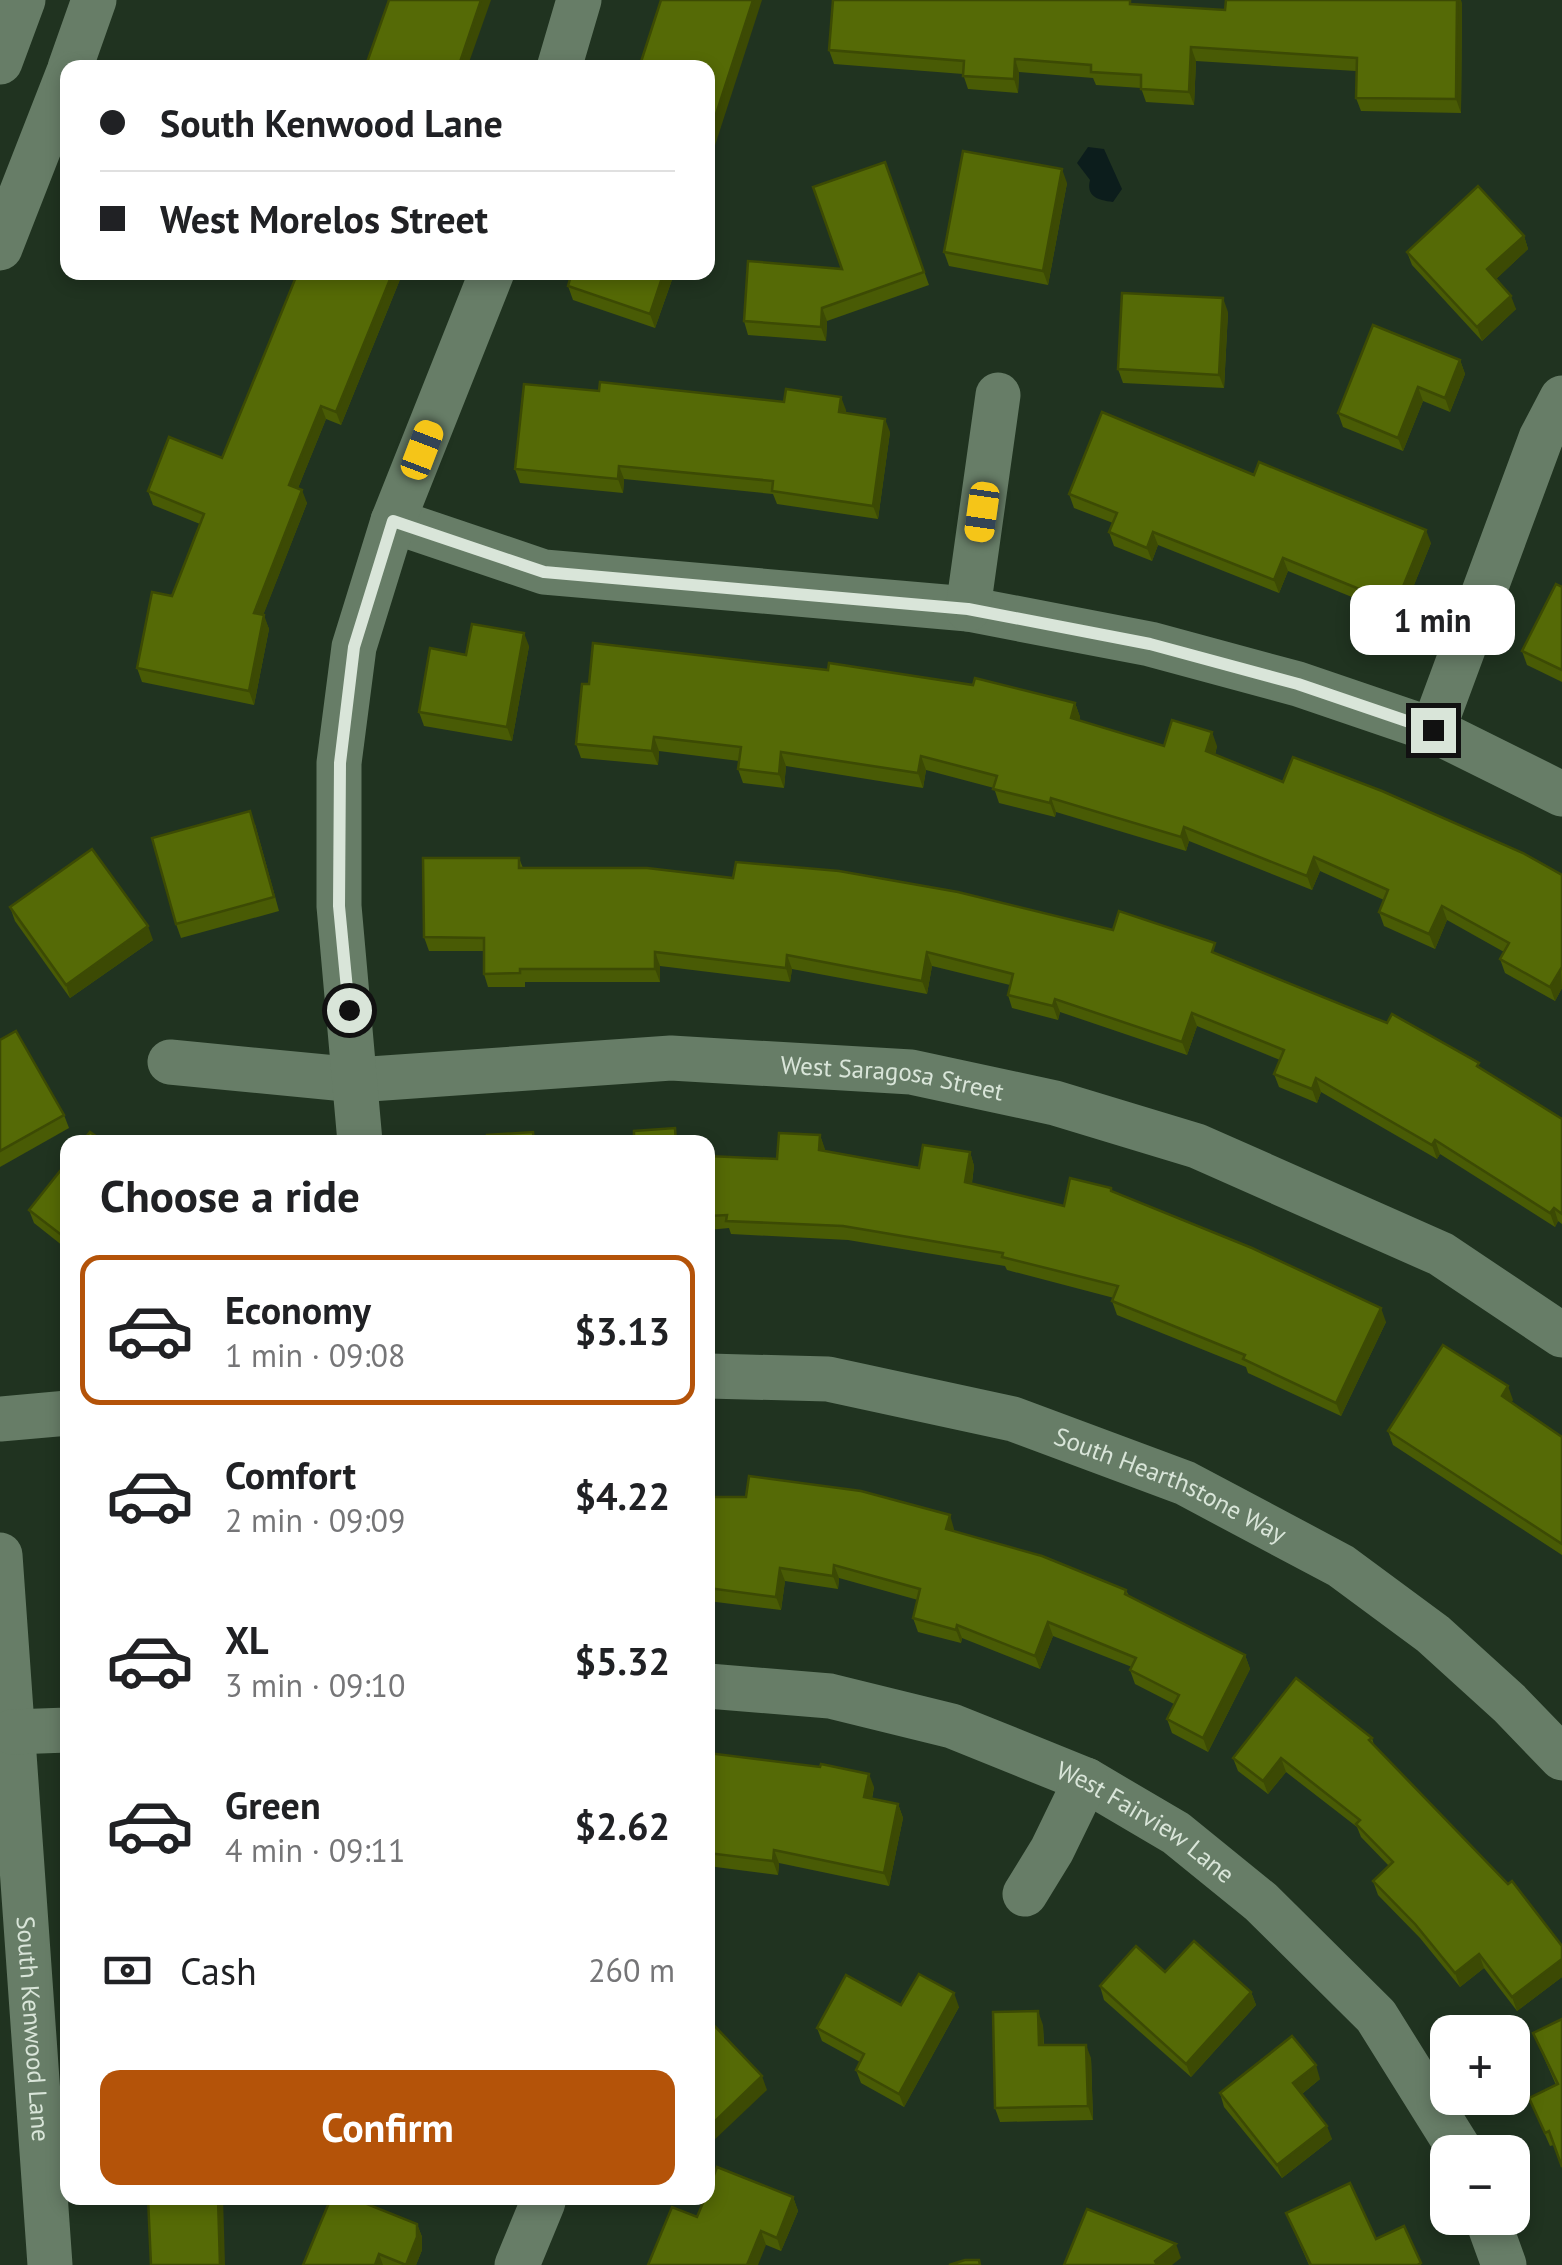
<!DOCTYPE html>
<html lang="en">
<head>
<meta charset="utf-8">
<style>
  body { margin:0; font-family:"PT Sans",sans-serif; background:#f2f2f2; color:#202124; height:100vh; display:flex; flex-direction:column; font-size:38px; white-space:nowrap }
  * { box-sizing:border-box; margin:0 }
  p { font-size:32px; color:#757577 }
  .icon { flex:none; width:55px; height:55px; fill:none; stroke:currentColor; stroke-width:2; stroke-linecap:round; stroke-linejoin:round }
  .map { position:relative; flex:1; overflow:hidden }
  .details { position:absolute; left:60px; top:1135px; width:655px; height:1070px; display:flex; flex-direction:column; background:#fff; border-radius:20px; box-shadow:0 5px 15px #0003 }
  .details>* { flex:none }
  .guide { position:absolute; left:60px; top:60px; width:655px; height:220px; border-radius:20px; box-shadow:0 5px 15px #0003; display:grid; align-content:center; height:220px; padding:0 40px; background:#fff }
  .buttons { position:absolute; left:1430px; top:2015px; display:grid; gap:20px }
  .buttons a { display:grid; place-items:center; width:100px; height:100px; border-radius:20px; background:#fff; box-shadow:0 5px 15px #0003; font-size:50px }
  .end { position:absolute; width:45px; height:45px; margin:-22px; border:12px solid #d9e5d9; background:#111; box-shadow:0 0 0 5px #111 }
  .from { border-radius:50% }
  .bubble { position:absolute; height:70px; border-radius:20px; background:#fff; box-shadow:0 5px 15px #0003; font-size:32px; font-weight:700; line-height:70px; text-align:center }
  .car { position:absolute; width:30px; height:60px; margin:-30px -15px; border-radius:12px; box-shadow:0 0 8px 2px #0007; background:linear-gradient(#f5c518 24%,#345 0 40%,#f5c518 0 76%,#345 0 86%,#f5c518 0) }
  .guide b { display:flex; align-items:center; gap:35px; height:95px; font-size:38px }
  .guide b+b { border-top:2px solid #e0e0e0 }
  .guide i { width:25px; height:25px; background:#202124 }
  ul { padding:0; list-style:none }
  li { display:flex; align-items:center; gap:30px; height:150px; margin:0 20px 15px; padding:0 20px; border:5px solid transparent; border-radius:20px }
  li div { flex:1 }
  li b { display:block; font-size:38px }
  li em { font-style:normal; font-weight:700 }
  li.selected { border-color:#b45309 }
  li>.icon { width:90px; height:90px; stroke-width:1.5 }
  h2 { padding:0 40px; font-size:45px; line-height:120px }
  .pay { display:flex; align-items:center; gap:25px; height:110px; padding:0 40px; font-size:38px }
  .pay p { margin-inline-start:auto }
  .action { display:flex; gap:20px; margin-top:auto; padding:20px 40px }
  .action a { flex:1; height:115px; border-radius:20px; background:#b45309; color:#fff; font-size:40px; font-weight:700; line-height:115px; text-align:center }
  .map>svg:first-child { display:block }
  .water { fill:#0c1d1c }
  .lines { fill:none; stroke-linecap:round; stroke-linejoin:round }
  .minor { stroke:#677d67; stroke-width:45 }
  .wall { fill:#495b05 }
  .shaded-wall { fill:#3c4a04 }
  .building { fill:#556a06; stroke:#3c4a04; stroke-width:2.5 }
  .route { stroke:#d9e5d9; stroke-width:12 }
  .labels { text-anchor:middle; stroke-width:9; stroke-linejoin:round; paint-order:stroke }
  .street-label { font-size:25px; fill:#d9e5d9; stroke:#162917 }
</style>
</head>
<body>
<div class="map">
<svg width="1562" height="2265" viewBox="0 0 1562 2265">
  <rect width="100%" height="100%" fill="#203320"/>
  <path class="water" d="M1088 147 1104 149 1122 189 1113 202C1097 200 1086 196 1090 180L1077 163Z"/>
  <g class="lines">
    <g class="minor">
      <polyline points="0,62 23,0"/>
      <polyline points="70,68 94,0"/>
      <polyline points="559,68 579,0"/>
      <polyline points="0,248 68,74"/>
      <polyline points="393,521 544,572 968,609 1150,644 1298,684 1433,730 1562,794"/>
      <polyline points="968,609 998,395"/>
      <polyline points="1433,730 1541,438 1562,398"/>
      <path id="s1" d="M170 1062 356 1080 671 1058 911 1072 1055 1103 1197 1146 1441 1254 1562 1335"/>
      <polyline points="360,1142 339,906 339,763 354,647 393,521 492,272"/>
      <path id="s2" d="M708 1376 828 1379 1013 1419 1185 1483 1341 1566 1433 1634 1509 1703 1562 1758"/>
      <polyline points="0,1419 68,1413"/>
      <path id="s3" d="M0 1555 50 2265"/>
      <path id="s4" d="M708 1686 830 1696 952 1726 1086 1780 1176 1833 1261 1902 1376 2016 1461 2152"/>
      <polyline points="12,1732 68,1730"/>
      <polyline points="1025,1894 1052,1850 1086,1780"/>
      <polyline points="1487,2218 1504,2265"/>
      <polyline points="517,2265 543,2202"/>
    </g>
  </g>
  <g class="wall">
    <polygon points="1462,3 1461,113 1361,111 1356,98 1356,71 1196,61 1194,105 1146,102 1141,88 1096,85 1093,78 1019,72 1018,93 968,89 963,74 834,64 829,50 1136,5 1225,10"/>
    <polygon points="885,162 929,285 827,321 826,341 748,335 744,321 842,269"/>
    <polygon points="1067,183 1048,285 949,266 944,252"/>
    <polygon points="1524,236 1528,249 1496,279 1516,309 1482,341 1412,265 1407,252"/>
    <polygon points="298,272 403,272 341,425 326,419 298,488 307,503 263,615 269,629 254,705 142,682 137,668 172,596 200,524 153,505 148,491 222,458"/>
    <polygon points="572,272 691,272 689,279 674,274 655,328 573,300 568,286"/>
    <polygon points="1228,312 1224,388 1123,383 1118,369"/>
    <polygon points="1460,360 1465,374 1450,412 1423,401 1403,451 1343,427 1338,413"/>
    <polygon points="599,391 846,410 846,413 890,432 878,519 777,504 773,494 624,479 623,493 520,483 515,469"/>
    <polygon points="1254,475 1431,543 1401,617 1288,571 1279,593 1158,545 1152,561 1114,546 1109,532 1113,523 1074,508 1069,494"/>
    <polygon points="1562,587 1562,682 1527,665 1522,651"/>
    <polygon points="529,646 512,741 424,726 419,712 466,655"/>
    <polygon points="1075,703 1080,717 1079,721 1164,746 1217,746 1215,755 1283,782 1562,875 1562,988 1555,1001 1505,973 1500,959 1504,952 1447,920 1435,949 1384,926 1379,912 1384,900 1320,871 1312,890 1189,841 1186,851 1056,812 1055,817 999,803 994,788 926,770 923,788 786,766 784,788 743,783 738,769 739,761 659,751 658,765 581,758 576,744"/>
    <polygon points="255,824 279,911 181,938 176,924"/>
    <polygon points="519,858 523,868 1219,955 1480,1068 1562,1119 1562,1224 1558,1221 1555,1227 1440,1154 1437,1159 1321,1092 1317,1103 1279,1087 1274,1074 1280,1060 1197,1026 1187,1055 1060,1012 1058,1020 1012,1008 1008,995 1010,985 932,966 927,994 792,969 790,982 660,966 660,982 525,982 525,987 488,987 484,974 484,951 429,951 424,937"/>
    <polygon points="10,907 153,940 70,998 15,921"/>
    <polygon points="0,1040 64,1115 69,1128 0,1167"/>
    <polygon points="820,1135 825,1151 919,1168 970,1152 974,1166 972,1183 1064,1206 1113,1192 1386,1322 1341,1416 1248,1373 1246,1367 1117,1315 1112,1301 1114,1298 1007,1270 1005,1266 848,1240 731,1234 729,1228 708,1230 708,1156 777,1159"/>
    <polygon points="68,1161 68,1250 34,1223 29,1210"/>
    <polygon points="1513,1400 1511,1402 1562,1437 1562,1555 1393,1445 1388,1431"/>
    <polygon points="708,1497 954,1529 954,1531 1126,1590 1129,1596 1245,1655 1250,1669 1208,1752 1172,1733 1167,1719 1174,1704 1135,1684 1130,1670 1132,1667 1053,1636 1040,1669 962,1638 961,1643 918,1632 913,1618 918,1600 839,1578 838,1589 785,1581 781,1610 708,1601"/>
    <polygon points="1372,1738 1374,1745 1562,1946 1562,1977 1517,2011 1484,1968 1460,1987 1420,1938 1378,1895 1373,1881 1389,1866 1361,1837 1357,1827 1286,1772 1268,1794 1238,1771 1233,1758"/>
    <polygon points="708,1753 874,1787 872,1799 898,1804 903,1818 889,1886 779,1863 778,1875 708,1866"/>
    <polygon points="1165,1972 1251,1992 1256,2005 1191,2077 1104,2000 1100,1986"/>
    <polygon points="901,2005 959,2007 904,2107 861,2083 856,2070 860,2062 822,2041 817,2028"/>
    <polygon points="1562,2019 1554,2145 1550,2146 1529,2098 1556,2085 1533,2033"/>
    <polygon points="1043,2025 1044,2045 1091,2058 1093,2120 1000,2122 995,2108"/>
    <polygon points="1320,2079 1302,2094 1332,2139 1282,2178 1224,2107 1220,2093"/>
    <polygon points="793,2197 798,2211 781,2251 697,2217"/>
    <polygon points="1286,2213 1376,2239 1404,2226 1421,2265 1309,2265"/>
    <polygon points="417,2224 422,2237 422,2250 416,2265 303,2265"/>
  </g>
  <g class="shaded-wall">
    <polygon points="481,0 491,0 467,68 458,68"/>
    <polygon points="753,0 762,0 708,167 708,139"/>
    <polygon points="1457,0 1461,0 1462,3 1461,113 1456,99"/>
    <polygon points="1191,47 1196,61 1194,105 1189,92"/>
    <polygon points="1015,59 1019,72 1018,93 1014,79"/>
    <polygon points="1062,169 1067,183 1048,285 1043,271"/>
    <polygon points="1524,236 1528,249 1492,283 1487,269"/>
    <polygon points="393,272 403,272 341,425 336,412"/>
    <polygon points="664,272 673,272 674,274 655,328 650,314"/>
    <polygon points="1511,296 1516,309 1482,341 1477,327"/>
    <polygon points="1223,298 1228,312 1224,388 1219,375"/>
    <polygon points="822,308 827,321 826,341 821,327"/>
    <polygon points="1460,360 1465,374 1450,412 1445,398"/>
    <polygon points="1418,387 1423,401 1403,451 1398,438"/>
    <polygon points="841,397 846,410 844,426 839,412"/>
    <polygon points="321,406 326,419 294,498 289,485"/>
    <polygon points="885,419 890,432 878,519 873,506"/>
    <polygon points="619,466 624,479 623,493 618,479"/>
    <polygon points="302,490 307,503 259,626 254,613"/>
    <polygon points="1426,530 1431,543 1401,617 1396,604"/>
    <polygon points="1153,532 1158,545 1152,561 1147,548"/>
    <polygon points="1283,558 1288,571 1279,593 1274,580"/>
    <polygon points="264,615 269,629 254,705 249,691"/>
    <polygon points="524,633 529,646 512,741 507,727"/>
    <polygon points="1075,703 1080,717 1076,733 1071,718"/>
    <polygon points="1212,732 1217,746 1212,765 1206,751"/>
    <polygon points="654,737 659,751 658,765 652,751"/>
    <polygon points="781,752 786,766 784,788 779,774"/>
    <polygon points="921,756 926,770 923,788 918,773"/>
    <polygon points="1051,798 1056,812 1055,817 1050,803"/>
    <polygon points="1184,827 1189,841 1186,851 1181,837"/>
    <polygon points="1314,857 1320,871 1312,890 1307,876"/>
    <polygon points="1442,906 1447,920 1435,949 1429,934"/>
    <polygon points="148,926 153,940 70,998 66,985"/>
    <polygon points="655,952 660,966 660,982 655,969"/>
    <polygon points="927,952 932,966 927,994 922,981"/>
    <polygon points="787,955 792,969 790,982 786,968"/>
    <polygon points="1561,966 1562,988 1555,1001 1550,987"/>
    <polygon points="1055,999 1060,1012 1058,1020 1053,1006"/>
    <polygon points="1192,1013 1197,1026 1187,1055 1182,1042"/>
    <polygon points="1316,1078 1321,1092 1317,1103 1312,1089"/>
    <polygon points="820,1135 825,1149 824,1164 819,1150"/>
    <polygon points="1435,1140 1440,1154 1437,1159 1432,1145"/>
    <polygon points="970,1152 974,1166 970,1195 965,1182"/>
    <polygon points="1554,1208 1558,1221 1555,1227 1550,1213"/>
    <polygon points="1381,1308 1386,1322 1341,1416 1336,1403"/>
    <polygon points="1508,1386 1513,1400 1507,1409 1502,1396"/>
    <polygon points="950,1515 954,1529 951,1543 946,1529"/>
    <polygon points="834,1565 839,1578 838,1589 833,1576"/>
    <polygon points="780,1568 785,1581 781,1610 776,1597"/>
    <polygon points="1048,1622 1053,1636 1040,1669 1035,1656"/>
    <polygon points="957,1625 962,1638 961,1643 956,1630"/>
    <polygon points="1245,1655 1250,1669 1208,1752 1203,1738"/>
    <polygon points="1281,1758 1286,1772 1268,1794 1263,1781"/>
    <polygon points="869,1774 874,1787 869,1811 864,1797"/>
    <polygon points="898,1804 903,1818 889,1886 884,1873"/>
    <polygon points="774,1850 779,1863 778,1875 773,1861"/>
    <polygon points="1479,1954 1484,1968 1460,1987 1455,1973"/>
    <polygon points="1562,1959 1562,1977 1517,2011 1512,1997"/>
    <polygon points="1251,1992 1256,2005 1191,2077 1186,2064"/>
    <polygon points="954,1993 959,2007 904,2107 899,2094"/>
    <polygon points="1038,2011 1043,2025 1044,2059 1039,2045"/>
    <polygon points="1086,2045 1091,2058 1093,2120 1088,2106"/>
    <polygon points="1316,2065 1320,2079 1298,2097 1293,2083"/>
    <polygon points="762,2076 767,2090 710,2144 708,2136 708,2128"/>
    <polygon points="1327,2126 1332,2139 1282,2178 1277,2165"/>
    <polygon points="793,2197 798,2211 781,2251 777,2238"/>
    <polygon points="218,2198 223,2198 225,2265 220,2265"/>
    <polygon points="417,2224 422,2237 422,2250 416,2265 406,2265"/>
    <polygon points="761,2231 766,2245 758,2265 747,2265"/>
    <polygon points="1176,2244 1181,2258 1172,2265 1156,2265 1155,2261"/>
    <polygon points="379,2254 383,2265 375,2265"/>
  </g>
  <g class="building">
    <polygon points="389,0 481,0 458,68 365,68"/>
    <polygon points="661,0 753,0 708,139 708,68 639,68"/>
    <polygon points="833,0 1130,0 1130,4 1225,10 1226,0 1457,0 1456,99 1356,98 1357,58 1191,47 1189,92 1141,89 1141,75 1091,72 1091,65 1015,59 1014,79 963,76 964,61 829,50"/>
    <polygon points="963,151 1062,169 1043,271 944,252"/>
    <polygon points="885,162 924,272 822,308 821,327 744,321 748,261 842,269 813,187"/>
    <polygon points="1478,186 1524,236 1487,269 1511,296 1477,327 1407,252"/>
    <polygon points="298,272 393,272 336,412 321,406 289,485 302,490 254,613 264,615 249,691 137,668 152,592 172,596 204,514 148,491 169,437 222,458"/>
    <polygon points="572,272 664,272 650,314 568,286"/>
    <polygon points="1122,293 1223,298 1219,375 1118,369"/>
    <polygon points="1373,325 1460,360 1445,398 1418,387 1398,438 1338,413"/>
    <polygon points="600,382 784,402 786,389 841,397 839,412 885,419 873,506 772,491 773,481 619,466 618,479 515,469 524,384 599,391"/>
    <polygon points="1102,412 1254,475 1259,462 1426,530 1396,604 1283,558 1274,580 1153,532 1147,548 1109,532 1117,513 1069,494"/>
    <polygon points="1556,584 1562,587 1562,670 1522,651"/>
    <polygon points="472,624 524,633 507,727 419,712 430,648 466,655"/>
    <polygon points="593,643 828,670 829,663 973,685 975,678 1075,703 1071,718 1164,746 1172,720 1212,732 1206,751 1283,782 1293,757 1382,791 1523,853 1562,875 1562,967 1550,987 1500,959 1509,943 1442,906 1429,934 1379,912 1388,890 1314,857 1307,876 1184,827 1181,837 1051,798 1050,803 993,789 997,776 921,756 918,773 781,752 779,774 738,769 741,747 654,737 652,751 576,744 582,684 589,684"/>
    <polygon points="250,811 274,897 176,924 152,838"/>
    <polygon points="92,849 148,926 66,985 10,907"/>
    <polygon points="423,858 519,858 519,868 647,868 733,878 736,862 839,871 958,892 1113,930 1119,911 1215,943 1212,952 1387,1023 1392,1014 1479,1063 1477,1066 1562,1119 1562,1214 1554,1208 1550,1213 1435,1140 1432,1145 1316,1078 1312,1089 1274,1074 1284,1050 1192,1013 1182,1042 1055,999 1053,1006 1008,995 1013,974 927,952 922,981 787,955 786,968 655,952 655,969 520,969 520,973 484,974 484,938 424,937"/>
    <polygon points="16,1031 64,1115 0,1151 0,1040"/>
    <polygon points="675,1128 676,1142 634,1142 634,1131"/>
    <polygon points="90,1132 104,1142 82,1142"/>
    <polygon points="533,1132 534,1142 487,1142 487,1135"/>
    <polygon points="779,1133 820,1135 819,1150 919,1168 923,1145 970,1152 965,1182 1064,1206 1070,1178 1111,1188 1111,1191 1252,1248 1381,1308 1336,1403 1243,1359 1245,1355 1112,1301 1118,1286 1002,1257 1003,1253 843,1226 726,1221 727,1215 708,1216 708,1156 777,1159"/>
    <polygon points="68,1161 68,1240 29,1210"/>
    <polygon points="1443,1345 1508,1386 1502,1396 1562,1437 1562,1544 1388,1431"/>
    <polygon points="749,1476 861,1491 950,1515 946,1529 1042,1556 1126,1590 1125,1594 1245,1655 1203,1738 1167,1719 1179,1695 1130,1670 1136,1658 1048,1622 1035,1656 957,1625 956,1630 913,1618 920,1589 834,1565 833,1576 780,1568 776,1597 708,1588 708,1497 746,1497"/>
    <polygon points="1296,1678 1372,1738 1369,1740 1508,1884 1512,1881 1562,1946 1562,1959 1512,1997 1479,1954 1455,1973 1415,1924 1373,1881 1393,1862 1356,1824 1360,1820 1281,1758 1263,1781 1233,1758"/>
    <polygon points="708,1753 820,1767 821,1764 869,1774 864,1797 898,1804 884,1873 774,1850 773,1861 708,1853"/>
    <polygon points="1194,1941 1251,1992 1186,2064 1100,1986 1136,1946 1165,1972"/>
    <polygon points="919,1974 954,1993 899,2094 856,2070 864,2054 817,2028 846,1975 901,2005"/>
    <polygon points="1038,2011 1039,2045 1086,2045 1088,2106 995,2108 993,2012"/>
    <polygon points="708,2019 762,2076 708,2128"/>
    <polygon points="1562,2019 1562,2167 1549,2131 1545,2133 1529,2098 1558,2084 1533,2033"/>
    <polygon points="1292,2036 1316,2065 1293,2083 1327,2126 1277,2165 1220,2093"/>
    <polygon points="717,2167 793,2197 777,2238 761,2231 747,2265 648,2265 672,2207 697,2217 705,2198 708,2198 708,2191"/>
    <polygon points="1350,2183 1376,2239 1404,2226 1421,2263 1417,2265 1311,2265 1286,2213"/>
    <polygon points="148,2198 218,2198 220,2265 151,2265"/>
    <polygon points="331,2198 352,2198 417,2224 417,2237 406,2265 379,2254 375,2265 303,2265"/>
    <polygon points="1087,2209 1176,2244 1155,2261 1157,2265 1064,2265"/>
    <polygon points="965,2260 979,2260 980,2265 949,2265"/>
  </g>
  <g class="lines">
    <polyline class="route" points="349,1010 339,906 340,763 354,647 393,521 544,572 968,609 1150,644 1298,684 1433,730"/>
  </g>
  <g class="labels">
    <g class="street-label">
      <text dy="9" stroke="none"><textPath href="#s1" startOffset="725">West Saragosa Street</textPath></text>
      <text dy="9" stroke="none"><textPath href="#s2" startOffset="480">South Hearthstone Way</textPath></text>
      <text dy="9" stroke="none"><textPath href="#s4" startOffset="465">West Fairview Lane</textPath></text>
      <text dy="9" stroke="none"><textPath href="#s3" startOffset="475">South Kenwood Lane</textPath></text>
    </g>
  </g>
</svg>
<div class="buttons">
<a>+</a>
<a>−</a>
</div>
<i class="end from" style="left:349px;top:1010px"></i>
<i class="end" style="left:1433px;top:730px"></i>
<div class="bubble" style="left:1350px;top:585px;width:165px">1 min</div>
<i class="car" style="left:422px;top:450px;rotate:21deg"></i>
<i class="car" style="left:982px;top:512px;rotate:188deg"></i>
<div class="guide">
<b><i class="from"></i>South Kenwood Lane</b>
<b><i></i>West Morelos Street</b>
</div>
<section class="details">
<h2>Choose a ride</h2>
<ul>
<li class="selected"><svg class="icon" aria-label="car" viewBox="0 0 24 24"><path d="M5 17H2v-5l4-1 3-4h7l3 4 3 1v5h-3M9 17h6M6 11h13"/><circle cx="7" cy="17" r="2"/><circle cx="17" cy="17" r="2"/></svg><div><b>Economy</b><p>1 min · 09:08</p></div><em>$3.13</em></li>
<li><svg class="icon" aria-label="car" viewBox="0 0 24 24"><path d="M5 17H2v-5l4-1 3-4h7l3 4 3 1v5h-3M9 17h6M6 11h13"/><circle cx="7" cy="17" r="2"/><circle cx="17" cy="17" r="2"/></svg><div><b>Comfort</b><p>2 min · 09:09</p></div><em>$4.22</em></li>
<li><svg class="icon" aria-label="car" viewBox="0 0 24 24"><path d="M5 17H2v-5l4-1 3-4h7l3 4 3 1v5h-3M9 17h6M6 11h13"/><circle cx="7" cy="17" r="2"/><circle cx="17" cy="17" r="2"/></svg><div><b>XL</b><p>3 min · 09:10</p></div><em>$5.32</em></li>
<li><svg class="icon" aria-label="car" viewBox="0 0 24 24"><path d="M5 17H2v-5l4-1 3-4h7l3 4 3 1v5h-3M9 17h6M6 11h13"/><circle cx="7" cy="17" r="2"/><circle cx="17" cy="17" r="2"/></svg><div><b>Green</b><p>4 min · 09:11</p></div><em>$2.62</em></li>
</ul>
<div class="pay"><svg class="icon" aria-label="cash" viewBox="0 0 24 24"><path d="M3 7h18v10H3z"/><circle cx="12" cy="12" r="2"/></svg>Cash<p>260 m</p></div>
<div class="action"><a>Confirm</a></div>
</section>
</div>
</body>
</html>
